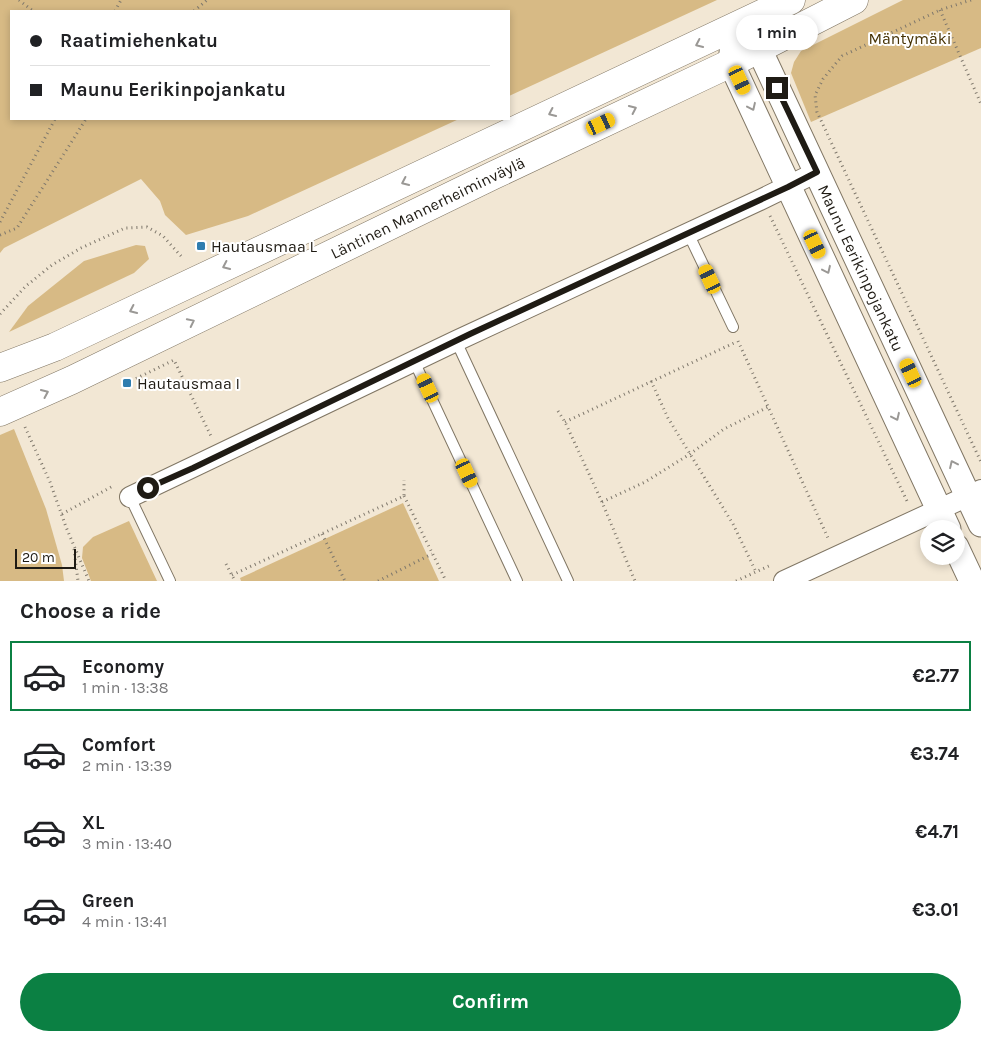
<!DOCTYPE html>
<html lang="en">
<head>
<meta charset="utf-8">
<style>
  body { margin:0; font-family:Karla,sans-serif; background:#f6f6f6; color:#202124; height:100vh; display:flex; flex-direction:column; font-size:19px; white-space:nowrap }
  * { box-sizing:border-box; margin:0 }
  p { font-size:16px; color:#757577 }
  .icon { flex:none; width:28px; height:28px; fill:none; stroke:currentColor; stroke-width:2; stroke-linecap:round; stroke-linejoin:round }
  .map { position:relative; height:581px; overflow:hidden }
  .details { display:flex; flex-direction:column; background:#fff; flex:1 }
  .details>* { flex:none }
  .guide { position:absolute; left:10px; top:10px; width:500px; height:110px; border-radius:0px; box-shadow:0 2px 8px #0003; display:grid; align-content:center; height:110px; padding:0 20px; background:#fff }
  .controls { position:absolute; left:920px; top:520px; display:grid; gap:10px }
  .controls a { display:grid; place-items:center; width:45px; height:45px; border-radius:50%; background:#fff; box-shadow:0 2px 8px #0003; font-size:25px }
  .scale { position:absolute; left:15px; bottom:12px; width:61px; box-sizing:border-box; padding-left:5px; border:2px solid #1f1b14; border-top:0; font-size:14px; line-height:18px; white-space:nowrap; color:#1f1b14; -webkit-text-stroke:4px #fff; paint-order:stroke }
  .end { position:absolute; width:22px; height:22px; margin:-11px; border:6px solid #1f1b14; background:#fff; box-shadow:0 0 0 2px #fff }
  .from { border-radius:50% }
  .bubble { position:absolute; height:35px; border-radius:18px; background:#fff; box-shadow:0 2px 8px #0003; font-size:16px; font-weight:700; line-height:35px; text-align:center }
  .car { position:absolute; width:15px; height:30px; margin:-15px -8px; border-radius:6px; box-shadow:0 0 4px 1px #0007; background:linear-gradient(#f5c518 24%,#345 0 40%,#f5c518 0 76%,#345 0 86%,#f5c518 0) }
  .guide b { display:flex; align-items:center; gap:18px; height:48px; font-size:19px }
  .guide b+b { border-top:1px solid #e0e0e0 }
  .guide i { width:12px; height:12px; background:#202124 }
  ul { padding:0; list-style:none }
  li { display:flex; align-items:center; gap:15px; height:70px; margin:0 10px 8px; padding:0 10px; border:2px solid transparent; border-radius:0px }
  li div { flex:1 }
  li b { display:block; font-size:19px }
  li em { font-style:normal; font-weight:700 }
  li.selected { border-color:#0b8043 }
  li>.icon { width:45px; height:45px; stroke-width:1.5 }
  h2 { padding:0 20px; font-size:22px; line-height:60px }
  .action { display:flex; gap:10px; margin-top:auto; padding:10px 20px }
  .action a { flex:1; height:58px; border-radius:30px; background:#0b8043; color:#fff; font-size:20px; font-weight:700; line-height:58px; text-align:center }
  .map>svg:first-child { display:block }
  .green { fill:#d7ba85 }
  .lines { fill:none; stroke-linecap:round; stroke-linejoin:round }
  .service-casing { stroke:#807664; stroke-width:12 }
  .minor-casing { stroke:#807664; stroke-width:22 }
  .tertiary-casing { stroke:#807664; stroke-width:27 }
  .secondary-casing { stroke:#807664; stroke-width:29 }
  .path { stroke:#7f786c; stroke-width:3; stroke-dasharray:1 4; stroke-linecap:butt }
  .service { stroke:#fff; stroke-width:10 }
  .minor { stroke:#fff; stroke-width:20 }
  .tertiary { stroke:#fff; stroke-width:25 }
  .secondary { stroke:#fff; stroke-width:28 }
  .oneway { stroke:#9a9895 }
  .route { stroke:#1f1b14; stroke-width:6 }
  .poi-dot { fill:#2f7daf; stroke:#fff; stroke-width:2 }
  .labels { text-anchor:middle; stroke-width:4; stroke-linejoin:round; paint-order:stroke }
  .park-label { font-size:16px; fill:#453103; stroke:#fff }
  .street-label { font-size:16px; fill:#1f1b14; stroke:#fff }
  .poi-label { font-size:16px; fill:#1f1b14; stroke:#fff; text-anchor:start }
</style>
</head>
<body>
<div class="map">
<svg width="981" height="581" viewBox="0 0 981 581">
  <rect width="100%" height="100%" fill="#f2e7d4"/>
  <g class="green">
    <polygon points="0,0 717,0 509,96 509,11 11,11 11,119 459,119 248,216 186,235 165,215 160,201 141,179 4,248 0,253"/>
    <polygon points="903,0 981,0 981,48 811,122 791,73 794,62 801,51"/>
    <polygon points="136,245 145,246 149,259 134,273 9,332 28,306 84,261"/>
    <polygon points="14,429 46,509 62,565 64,581 0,581 0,435"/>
    <polygon points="403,503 439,581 241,581 240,578"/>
    <polygon points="129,521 157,581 91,581 82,558 83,547 93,537"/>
  </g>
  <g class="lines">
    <g class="service-casing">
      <g id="service">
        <polyline points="688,233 733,327"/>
        <polyline points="456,341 568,581"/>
        <polyline points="414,361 517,581"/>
        <polyline points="130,497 170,581"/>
      </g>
    </g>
    <g class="minor-casing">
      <g id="minor">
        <polyline points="130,497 193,467 456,341 762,199 817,172"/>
        <polyline points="784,581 981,490"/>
      </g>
    </g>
    <g class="tertiary-casing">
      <g id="tertiary">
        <path id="s1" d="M733 28 759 49 981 524"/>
        <polyline points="733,43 731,63 948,529"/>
        <polyline points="956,547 972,581"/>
      </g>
    </g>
    <g class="secondary-casing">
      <g id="secondary">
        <polyline points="0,368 55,347 791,0"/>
        <path id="s2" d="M0 412 72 380 494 175 731 63 854 0"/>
      </g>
    </g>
    <g class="path">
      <polyline points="19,0 33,11"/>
      <polyline points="971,0 940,10 842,56 823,79 815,95 817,112 981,462"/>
      <polyline points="940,10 981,104"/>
      <polyline points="115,11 121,0"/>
      <polyline points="194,11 207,0"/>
      <polyline points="770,216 908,503"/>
      <polyline points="0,222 55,119"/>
      <polyline points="0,235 17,228 86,119"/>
      <polyline points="0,314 26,286 52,265 81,248 125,228 147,227 163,236 181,256"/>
      <polyline points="738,341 828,538"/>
      <polyline points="651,381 668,418 733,524 756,572"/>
      <polyline points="127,383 174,360 211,436"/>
      <polyline points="558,411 565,422 602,502 635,581"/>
      <polyline points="565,422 734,343"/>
      <polyline points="25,427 50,482 66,527 89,581"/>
      <polyline points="404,496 446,581"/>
      <polyline points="602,502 645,482 690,454 724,429 768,407"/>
      <polyline points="62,514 113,486"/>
      <polyline points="322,534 345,581"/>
      <polyline points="925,538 929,546"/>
      <polyline points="74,549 78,581"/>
      <polyline points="226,564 235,581"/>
      <polyline points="232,575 404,496 404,480"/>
      <polyline points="378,581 432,554"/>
      <polyline points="736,581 771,565"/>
    </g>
    <use href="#service" class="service"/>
    <use href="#minor" class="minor"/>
    <use href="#tertiary" class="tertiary"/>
    <use href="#secondary" class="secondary"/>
  </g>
  <defs><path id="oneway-chevron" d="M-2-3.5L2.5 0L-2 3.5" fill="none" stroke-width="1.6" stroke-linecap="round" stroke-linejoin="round" transform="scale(1.25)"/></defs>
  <g class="oneway">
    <use href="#oneway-chevron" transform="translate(699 44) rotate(155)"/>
    <use href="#oneway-chevron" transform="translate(752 107) rotate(65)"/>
    <use href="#oneway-chevron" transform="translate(633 109) rotate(-25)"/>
    <use href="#oneway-chevron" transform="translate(552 113) rotate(155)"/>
    <use href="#oneway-chevron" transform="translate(405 182) rotate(155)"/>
    <use href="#oneway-chevron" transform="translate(226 266) rotate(155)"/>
    <use href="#oneway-chevron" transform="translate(827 270) rotate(65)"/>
    <use href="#oneway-chevron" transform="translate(133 310) rotate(155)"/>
    <use href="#oneway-chevron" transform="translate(191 322) rotate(-26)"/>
    <use href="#oneway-chevron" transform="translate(45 393) rotate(-24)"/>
    <use href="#oneway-chevron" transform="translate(896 417) rotate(65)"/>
    <use href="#oneway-chevron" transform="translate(953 464) rotate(-115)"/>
  </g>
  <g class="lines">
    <polyline class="route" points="148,488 193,468 470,334 788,187 817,172 777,88"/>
  </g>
  <g class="poi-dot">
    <rect x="196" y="241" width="10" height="10" rx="2.5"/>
    <rect x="122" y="378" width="10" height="10" rx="2.5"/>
  </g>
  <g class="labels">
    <g class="park-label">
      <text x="910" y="44">Mäntymäki</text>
    </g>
    <g class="street-label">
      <text dy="6" stroke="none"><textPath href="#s2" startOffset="474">Läntinen Mannerheiminväylä</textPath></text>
      <text dy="6" stroke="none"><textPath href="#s1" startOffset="275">Maunu Eerikinpojankatu</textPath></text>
    </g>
    <g class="poi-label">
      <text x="211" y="252">Hautausmaa L</text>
      <text x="137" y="389">Hautausmaa I</text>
    </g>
  </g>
</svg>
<div class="controls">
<a><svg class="icon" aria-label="layers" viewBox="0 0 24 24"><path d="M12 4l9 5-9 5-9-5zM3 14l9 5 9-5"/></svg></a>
</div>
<div class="scale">20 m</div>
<i class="end from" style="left:148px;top:488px"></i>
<i class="end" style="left:777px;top:88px"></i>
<div class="bubble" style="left:736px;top:15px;width:82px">1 min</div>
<i class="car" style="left:740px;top:80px;rotate:155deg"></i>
<i class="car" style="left:601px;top:124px;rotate:65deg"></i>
<i class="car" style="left:815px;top:244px;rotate:155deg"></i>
<i class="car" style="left:710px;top:279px;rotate:335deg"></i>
<i class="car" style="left:911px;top:373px;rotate:335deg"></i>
<i class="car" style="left:428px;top:388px;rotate:335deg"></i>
<i class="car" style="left:467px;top:473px;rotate:155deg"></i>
<div class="guide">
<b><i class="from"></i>Raatimiehenkatu</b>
<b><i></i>Maunu Eerikinpojankatu</b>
</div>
</div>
<section class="details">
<h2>Choose a ride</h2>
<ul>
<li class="selected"><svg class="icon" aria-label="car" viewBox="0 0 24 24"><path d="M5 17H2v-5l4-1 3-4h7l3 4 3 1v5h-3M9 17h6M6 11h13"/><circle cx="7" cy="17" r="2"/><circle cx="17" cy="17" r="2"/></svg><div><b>Economy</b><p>1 min · 13:38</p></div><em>€2.77</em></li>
<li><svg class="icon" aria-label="car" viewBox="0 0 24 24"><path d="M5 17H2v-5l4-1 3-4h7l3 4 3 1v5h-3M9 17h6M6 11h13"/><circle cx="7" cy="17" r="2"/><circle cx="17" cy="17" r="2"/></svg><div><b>Comfort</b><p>2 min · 13:39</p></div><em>€3.74</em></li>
<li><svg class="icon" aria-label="car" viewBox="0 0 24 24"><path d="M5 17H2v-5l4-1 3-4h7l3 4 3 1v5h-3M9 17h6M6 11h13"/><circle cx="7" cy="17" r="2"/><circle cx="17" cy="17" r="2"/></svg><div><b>XL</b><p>3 min · 13:40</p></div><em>€4.71</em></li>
<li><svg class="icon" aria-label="car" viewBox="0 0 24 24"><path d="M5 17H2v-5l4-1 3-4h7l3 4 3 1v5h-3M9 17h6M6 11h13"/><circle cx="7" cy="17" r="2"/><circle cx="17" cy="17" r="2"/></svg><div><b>Green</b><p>4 min · 13:41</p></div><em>€3.01</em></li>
</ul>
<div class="action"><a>Confirm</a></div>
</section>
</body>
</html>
